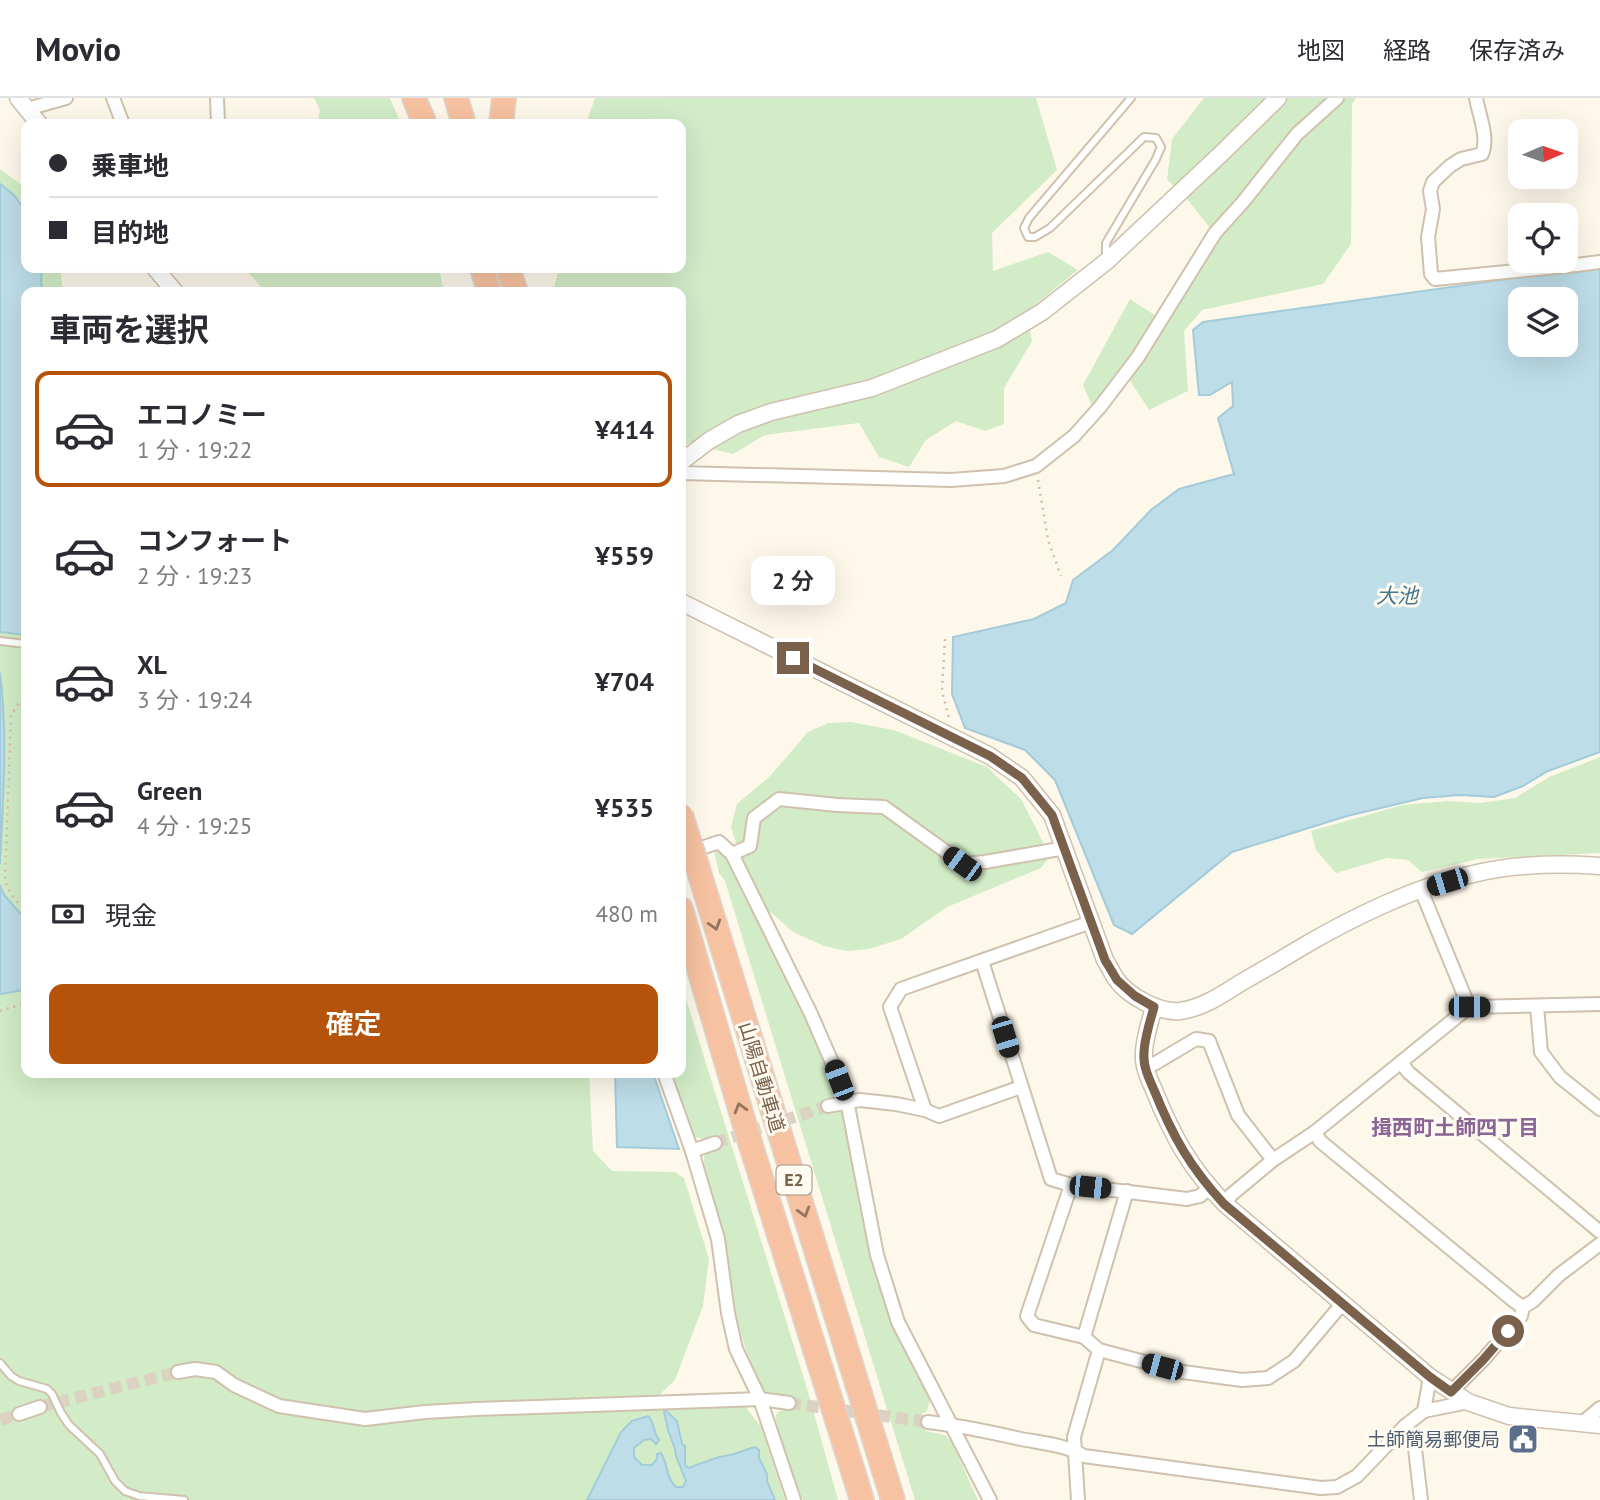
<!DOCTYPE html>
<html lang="ja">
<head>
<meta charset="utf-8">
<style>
  body { margin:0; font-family:"PT Sans","Noto Sans JP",sans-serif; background:#f7f7f7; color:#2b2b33; height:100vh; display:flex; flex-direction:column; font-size:26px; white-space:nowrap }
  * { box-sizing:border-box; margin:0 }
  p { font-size:23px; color:#7c7c81 }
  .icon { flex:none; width:38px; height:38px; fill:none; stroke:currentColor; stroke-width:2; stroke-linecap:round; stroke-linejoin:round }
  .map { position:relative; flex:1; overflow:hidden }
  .details { position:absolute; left:21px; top:189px; width:665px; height:791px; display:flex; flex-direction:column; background:#fff; border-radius:14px; box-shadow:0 7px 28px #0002 }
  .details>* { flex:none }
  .banner { position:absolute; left:21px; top:21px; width:665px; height:154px; border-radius:14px; box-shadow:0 7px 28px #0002; display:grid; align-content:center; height:154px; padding:0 28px; background:#fff }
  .needle { width:46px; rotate:88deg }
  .buttons { position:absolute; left:1508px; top:21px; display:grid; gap:14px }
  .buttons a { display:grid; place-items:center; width:70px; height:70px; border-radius:14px; background:#fff; box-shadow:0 7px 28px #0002; font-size:35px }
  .end { position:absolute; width:32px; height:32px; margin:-16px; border:9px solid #79614c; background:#fff; box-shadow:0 0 0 4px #fff }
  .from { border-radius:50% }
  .bubble { position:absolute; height:49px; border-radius:14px; background:#fff; box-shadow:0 7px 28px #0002; font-size:23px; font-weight:600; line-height:49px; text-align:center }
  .car { position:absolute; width:21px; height:42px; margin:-21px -10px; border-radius:9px; box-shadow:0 0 5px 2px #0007; background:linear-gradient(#222 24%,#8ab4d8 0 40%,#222 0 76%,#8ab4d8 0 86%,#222 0) }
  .banner b { display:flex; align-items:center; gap:24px; height:66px; font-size:26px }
  .banner b+b { border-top:2px solid #e1e1e2 }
  .banner i { width:18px; height:18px; background:#2b2b33 }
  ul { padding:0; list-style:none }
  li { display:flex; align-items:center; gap:21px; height:116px; margin:0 14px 10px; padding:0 14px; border:4px solid transparent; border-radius:14px }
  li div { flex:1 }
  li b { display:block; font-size:26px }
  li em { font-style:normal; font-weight:600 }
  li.on { border-color:#b45309 }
  li>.icon { width:63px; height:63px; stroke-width:1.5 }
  h2 { padding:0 28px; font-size:32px; line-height:84px }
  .pay { display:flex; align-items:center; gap:18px; height:77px; padding:0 28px; font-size:26px }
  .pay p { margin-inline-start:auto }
  .button { display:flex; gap:14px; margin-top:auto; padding:14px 28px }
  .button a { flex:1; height:80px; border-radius:14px; background:#b45309; color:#fff; font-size:28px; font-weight:600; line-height:80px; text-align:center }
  header { display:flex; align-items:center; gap:42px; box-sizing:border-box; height:98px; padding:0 35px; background:#fff; border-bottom:2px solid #e1e1e2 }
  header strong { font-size:33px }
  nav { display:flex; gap:38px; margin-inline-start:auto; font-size:24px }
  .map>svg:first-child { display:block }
  .green { fill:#d2ecc7 }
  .water { fill:#bddde8; stroke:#a3cbda; stroke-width:2; fill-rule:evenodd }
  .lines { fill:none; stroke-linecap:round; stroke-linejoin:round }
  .minor-tunnel { stroke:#dcd2c2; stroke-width:12; stroke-dasharray:12 6; stroke-linecap:butt }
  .service-casing { stroke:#d0c1ae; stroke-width:10 }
  .minor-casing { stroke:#d0c1ae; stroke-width:16 }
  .tertiary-casing { stroke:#d0c1ae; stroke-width:19 }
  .motorway-casing { stroke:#dcd6d0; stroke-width:26 }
  .path { stroke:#d9bea3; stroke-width:2.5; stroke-dasharray:2 5; stroke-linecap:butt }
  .service { stroke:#fff; stroke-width:6 }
  .minor { stroke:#fff; stroke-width:12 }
  .tertiary { stroke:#fff; stroke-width:16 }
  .motorway { stroke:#f7c2a1; stroke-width:23 }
  .motorway-bridge-casing { stroke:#dcd6d0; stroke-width:26; stroke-linecap:butt }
  .motorway-bridge { stroke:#f7c2a1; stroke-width:23 }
  .oneway { stroke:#92745d }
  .route { stroke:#79614c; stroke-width:9 }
  .labels { text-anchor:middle; stroke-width:6; stroke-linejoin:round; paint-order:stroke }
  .shield { fill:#fffbf1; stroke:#a18f7e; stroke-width:2 }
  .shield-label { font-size:18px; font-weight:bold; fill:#79614c }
  .street-label { font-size:19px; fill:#79614c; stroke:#fffbf1 }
  .service-label { font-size:19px; fill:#4e5e75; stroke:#fffbf1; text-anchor:end }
  .water-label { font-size:21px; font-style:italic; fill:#45788c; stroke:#fffbf1 }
  .neighbourhood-label { font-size:21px; font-weight:bold; fill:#8a6595; stroke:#fffbf1 }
</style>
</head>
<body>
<header>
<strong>Movio</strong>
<nav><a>地図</a><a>経路</a><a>保存済み</a></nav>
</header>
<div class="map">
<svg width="1600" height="1402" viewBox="0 0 1600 1402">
  <rect width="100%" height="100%" fill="#fdf8ea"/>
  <g class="green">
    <polygon points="314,0 390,0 401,26 317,26 320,12"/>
    <polygon points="595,0 1036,0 1057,72 992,135 993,173 1048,154 1078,172 1026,214 1032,243 1004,290 1004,326 985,333 956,323 926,342 909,369 879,359 859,325 765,337 733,356 689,345 681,350 681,194 555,194 554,190 559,170 681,170 681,26 586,26"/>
    <polygon points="1204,0 1356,0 1352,6 1351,146 1323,186 1202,212 1184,233 1188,293 1149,312 1122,270 1092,308 1083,287 1130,201 1156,218 1210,130 1179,91 1167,82 1172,41"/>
    <polygon points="0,71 23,88 26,94 26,170 60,170 63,194 26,194 26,975 589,975 593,1053 612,1073 675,1074 684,1080 709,1161 703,1208 675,1282 658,1298 638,1307 648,1309 745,1308 761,1329 785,1402 0,1402"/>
    <polygon points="248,170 439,170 444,194 265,194 249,175"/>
    <polygon points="851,624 894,632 987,669 1021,701 1047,752 1047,762 1041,770 947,809 901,841 869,851 847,853 824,848 793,834 767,811 744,772 731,729 737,706 770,678 808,634 828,625"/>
    <polygon points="1600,659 1600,755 1478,761 1422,774 1408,762 1387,760 1336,775 1316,752 1311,733 1403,707 1447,703 1480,705 1515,700 1549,679"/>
    <path d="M719 753C735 760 737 784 744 799 751 812 760 823 766 836 791 886 814 937 836 989V995L829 1002 845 1019 868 1146 892 1222 922 1284 931 1299 927 1313 922 1316 926 1333 945 1337 952 1345 978 1402H915L725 783 719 775 714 754Z"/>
    <path d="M681 885 806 1287 838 1402H803C798 1389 772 1326 776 1317 779 1311 785 1312 791 1313L793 1301 769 1297 762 1294 755 1282 734 1212 724 1137 704 1065V1058L709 1053 705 1042 693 1038 671 975H681Z"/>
  </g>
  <g class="water">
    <polygon points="0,86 14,97 26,114 26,170 42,170 41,184 43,194 26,194 26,537 0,534"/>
    <path d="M1600 168V654L1548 673 1523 688 1494 699 1460 697 1423 700 1347 718 1232 754 1132 836 1114 827 1055 682 1025 652 965 630 952 596 953 539 1034 521 1066 505 1073 482 1113 452 1151 412 1179 391 1234 376 1218 320 1233 308 1232 284 1210 297H1199L1193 232 1203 224ZM1521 201H1566V247H1521Z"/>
    <path d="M0 575C8 638 3 702 0 766Z"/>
    <polygon points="0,787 4,797 26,822 26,888 23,892 1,896 0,896"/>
    <polygon points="615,975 653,975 679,1051 617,1049"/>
    <path d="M664 1313H666L677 1323 682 1346 685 1348V1367L689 1370C698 1366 708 1363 716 1360 722 1358 728 1358 734 1356 742 1353 748 1351 755 1349L759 1352V1360L767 1376V1383L775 1402H587L621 1334 632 1323 648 1318C655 1324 653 1335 659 1342L656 1346 651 1341 644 1342 634 1350V1359L642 1367H652L657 1361V1356L661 1355C668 1366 666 1380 676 1389H683L686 1383 676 1358 675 1351 668 1332Z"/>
  </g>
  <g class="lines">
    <g class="minor-tunnel">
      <polyline points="715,1045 828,1008"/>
      <polyline points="789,1305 928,1324"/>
      <polyline points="40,1309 178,1274"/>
      <polyline points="0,1322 19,1316"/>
    </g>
    <g class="service-casing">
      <g id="service">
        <polyline points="1106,161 1106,145 1156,61 1161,49 1156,40 1144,39 1050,130 1035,139 1028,139 1024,130 1029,120 1131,0"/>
        <polyline points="0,543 26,546"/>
        <polyline points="0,1265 11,1278 19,1283 47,1291 52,1296 61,1315 69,1327 100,1356 115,1383 125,1393 139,1398 184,1402"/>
      </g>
    </g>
    <g class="minor-casing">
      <g id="minor">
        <polyline points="113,0 123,26"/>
        <polyline points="217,0 218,26"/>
        <path d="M1476 0C1479 17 1489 40 1482 56L1461 61 1450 68 1433 84 1430 93 1433 111 1428 139 1431 176 1435 181 1576 167 1600 164"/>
        <polyline points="27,11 66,0"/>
        <polyline points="681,375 951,382 1004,378 1036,368 1074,338 1100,309 1138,259 1215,135 1243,104 1297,36 1337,0"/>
        <polyline points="732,756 750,748 754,720 779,701 837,707 884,709 963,766 985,764 1065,750"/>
        <polyline points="681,757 719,744 732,756 811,916 831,962 847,1003 877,1157 898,1224 990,1402"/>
        <polyline points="1421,792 1469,909"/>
        <polyline points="982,863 1051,1081 1071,1087 1187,1101 1200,1098 1209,1090"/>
        <polyline points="1537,908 1541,954 1560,979 1600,1011"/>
        <polyline points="1401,964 1408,974 1600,1134"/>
        <polyline points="1145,969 1154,966 1196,941 1209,943 1238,1017 1273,1062"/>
        <polyline points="664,975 692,1053 718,1141 728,1215 736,1251 760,1301 794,1402"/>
        <polyline points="1021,989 939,1018 925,1012 890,909 901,891 1091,824"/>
        <polyline points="828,1008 860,1002 896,1006 925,1012"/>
        <polyline points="1315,1034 1320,1043 1514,1203 1523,1209"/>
        <polyline points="692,1053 715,1045"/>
        <polyline points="1071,1087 1027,1218 1034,1227 1084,1239"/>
        <polyline points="1127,1093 1084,1239 1099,1252 1183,1274 1242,1282 1268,1280 1294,1263 1342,1206"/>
        <polyline points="1225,1106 1231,1097 1273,1062 1315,1034 1469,909 1600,906"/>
        <polyline points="178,1274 195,1271 216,1274 234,1287 279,1308 365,1321 425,1314 477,1311 760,1301 789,1305"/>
        <polyline points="1451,1294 1483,1262 1521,1218 1523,1209 1533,1203 1559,1177 1600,1146"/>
        <polyline points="1424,1313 1468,1304"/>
        <polyline points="19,1316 40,1309"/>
        <path d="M928 1324C959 1327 990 1334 1021 1341 1042 1345 1066 1347 1084 1358L1321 1390 1337 1389 1357 1378 1405 1328 1424 1313 1430 1279"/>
        <polyline points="1582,1325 1600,1310"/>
        <polyline points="1405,1328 1414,1342 1421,1402"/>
        <polyline points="1078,1402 1074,1339 1099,1252"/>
      </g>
    </g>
    <g class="tertiary-casing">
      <g id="tertiary">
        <polyline points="18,0 39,26"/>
        <polyline points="155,170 175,194"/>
        <polyline points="681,364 710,342 738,326 771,314 872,290 997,241 1042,214 1107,163 1224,53 1278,0"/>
        <path d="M681 504 990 658 1022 680 1052 717 1105 862C1109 868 1112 875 1116 881 1128 898 1159 915 1180 913 1203 910 1223 896 1242 884 1262 873 1282 861 1302 849 1351 820 1417 788 1473 776 1514 766 1558 765 1600 768"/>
        <path d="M1154 909C1150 924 1144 941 1144 956 1143 968 1149 981 1154 992 1173 1039 1190 1070 1225 1106L1430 1279 1468 1304 1509 1318 1600 1327"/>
      </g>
    </g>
    <g class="motorway-casing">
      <g id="motorway">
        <polyline points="414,0 425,26"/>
        <polyline points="456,0 464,26"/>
        <polyline points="501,26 504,0"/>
        <polyline points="482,170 489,194"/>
        <polyline points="508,170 516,194"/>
        <polyline points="695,761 893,1402"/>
        <polyline points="681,811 748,1038 862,1402"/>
      </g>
    </g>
    <g class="path">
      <polyline points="1038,382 1048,442 1061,478"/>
      <polyline points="945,541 942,593 949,621"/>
      <path d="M26 594 11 617 5 781C8 794 16 803 26 813"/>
      <polyline points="0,913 22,906 26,902"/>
    </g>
    <use href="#service" class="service"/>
    <use href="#minor" class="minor"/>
    <use href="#tertiary" class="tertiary"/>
    <use href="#motorway" class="motorway"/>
    <g class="motorway-bridge-casing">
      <polyline id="motorway-bridge" points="681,717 695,761"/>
    </g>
    <use href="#motorway-bridge" class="motorway-bridge"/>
  </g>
  <defs><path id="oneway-chevron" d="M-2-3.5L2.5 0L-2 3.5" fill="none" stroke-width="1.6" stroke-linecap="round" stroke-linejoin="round" transform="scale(1.75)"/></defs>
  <g class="oneway">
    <use href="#oneway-chevron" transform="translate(715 827) rotate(73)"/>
    <use href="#oneway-chevron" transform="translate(740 1010) rotate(-106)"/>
    <use href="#oneway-chevron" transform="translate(804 1114) rotate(73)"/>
  </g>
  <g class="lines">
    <path class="route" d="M793 560 990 658 1022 680 1052 717 1105 862 1117 882 1135 898 1154 909C1150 924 1144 941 1144 956 1143 968 1149 981 1154 992 1173 1039 1190 1069 1224 1106L1430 1279 1451 1294 1483 1262 1508 1233"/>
  </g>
  <defs>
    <g id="civic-square" transform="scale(1.575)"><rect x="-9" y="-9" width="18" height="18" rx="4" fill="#5c6f8a" stroke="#fffbf1"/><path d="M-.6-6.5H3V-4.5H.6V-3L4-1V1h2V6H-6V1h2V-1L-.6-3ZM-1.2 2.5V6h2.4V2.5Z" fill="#fff"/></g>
  </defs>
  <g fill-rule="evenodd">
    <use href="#civic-square" x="1523" y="1341"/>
  </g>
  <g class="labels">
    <rect class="shield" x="776.5" y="1067.5" width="35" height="29" rx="5"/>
    <g class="shield-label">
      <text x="794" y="1088">E2</text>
    </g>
    <g class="street-label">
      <text transform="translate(762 979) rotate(73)" y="7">山陽自動車道</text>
    </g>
    <g class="service-label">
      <text x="1500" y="1348">土師簡易郵便局</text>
    </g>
    <g class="water-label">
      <text x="1397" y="505">大池</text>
    </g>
    <g class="neighbourhood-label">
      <text x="1455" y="1037">揖西町土師四丁目</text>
    </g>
  </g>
</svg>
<div class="buttons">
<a><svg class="needle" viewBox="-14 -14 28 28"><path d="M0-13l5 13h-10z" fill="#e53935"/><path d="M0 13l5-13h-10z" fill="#7c7c81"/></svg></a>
<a><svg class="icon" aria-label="locate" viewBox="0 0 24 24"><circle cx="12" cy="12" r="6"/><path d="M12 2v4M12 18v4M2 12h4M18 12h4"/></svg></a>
<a><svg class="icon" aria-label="layers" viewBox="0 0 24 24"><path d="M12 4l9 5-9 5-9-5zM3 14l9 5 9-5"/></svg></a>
</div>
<i class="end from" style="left:1508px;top:1233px"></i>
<i class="end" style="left:793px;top:560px"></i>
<div class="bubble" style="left:751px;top:458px;width:84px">2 分</div>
<i class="car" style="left:962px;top:766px;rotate:306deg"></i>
<i class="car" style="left:1447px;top:784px;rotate:253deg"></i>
<i class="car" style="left:1469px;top:909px;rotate:90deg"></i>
<i class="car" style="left:1005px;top:939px;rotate:163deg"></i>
<i class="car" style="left:839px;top:982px;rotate:339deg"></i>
<i class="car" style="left:1090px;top:1089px;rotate:96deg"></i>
<i class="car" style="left:1162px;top:1269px;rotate:285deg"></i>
<div class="banner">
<b><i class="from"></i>乗車地</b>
<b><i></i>目的地</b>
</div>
<section class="details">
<h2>車両を選択</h2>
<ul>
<li class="on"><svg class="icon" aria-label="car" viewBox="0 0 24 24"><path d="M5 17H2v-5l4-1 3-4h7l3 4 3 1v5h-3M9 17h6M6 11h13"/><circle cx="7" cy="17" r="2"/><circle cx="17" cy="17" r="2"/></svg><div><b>エコノミー</b><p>1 分 · 19:22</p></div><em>¥414</em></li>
<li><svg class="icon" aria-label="car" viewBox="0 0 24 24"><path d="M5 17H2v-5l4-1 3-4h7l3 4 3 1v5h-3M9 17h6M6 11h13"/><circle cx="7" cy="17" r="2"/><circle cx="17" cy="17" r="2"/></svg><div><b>コンフォート</b><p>2 分 · 19:23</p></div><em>¥559</em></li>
<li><svg class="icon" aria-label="car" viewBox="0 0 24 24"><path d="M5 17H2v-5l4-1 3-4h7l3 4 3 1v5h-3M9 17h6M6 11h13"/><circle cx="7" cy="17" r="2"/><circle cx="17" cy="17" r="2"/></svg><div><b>XL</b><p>3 分 · 19:24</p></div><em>¥704</em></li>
<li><svg class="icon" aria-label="car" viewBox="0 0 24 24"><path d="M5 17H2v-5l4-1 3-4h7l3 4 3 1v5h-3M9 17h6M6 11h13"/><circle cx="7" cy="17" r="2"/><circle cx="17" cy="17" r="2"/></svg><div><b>Green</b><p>4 分 · 19:25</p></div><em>¥535</em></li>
</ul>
<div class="pay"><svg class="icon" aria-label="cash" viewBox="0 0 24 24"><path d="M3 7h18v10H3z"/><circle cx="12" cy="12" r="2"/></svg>現金<p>480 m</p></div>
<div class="button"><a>確定</a></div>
</section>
</div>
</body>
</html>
